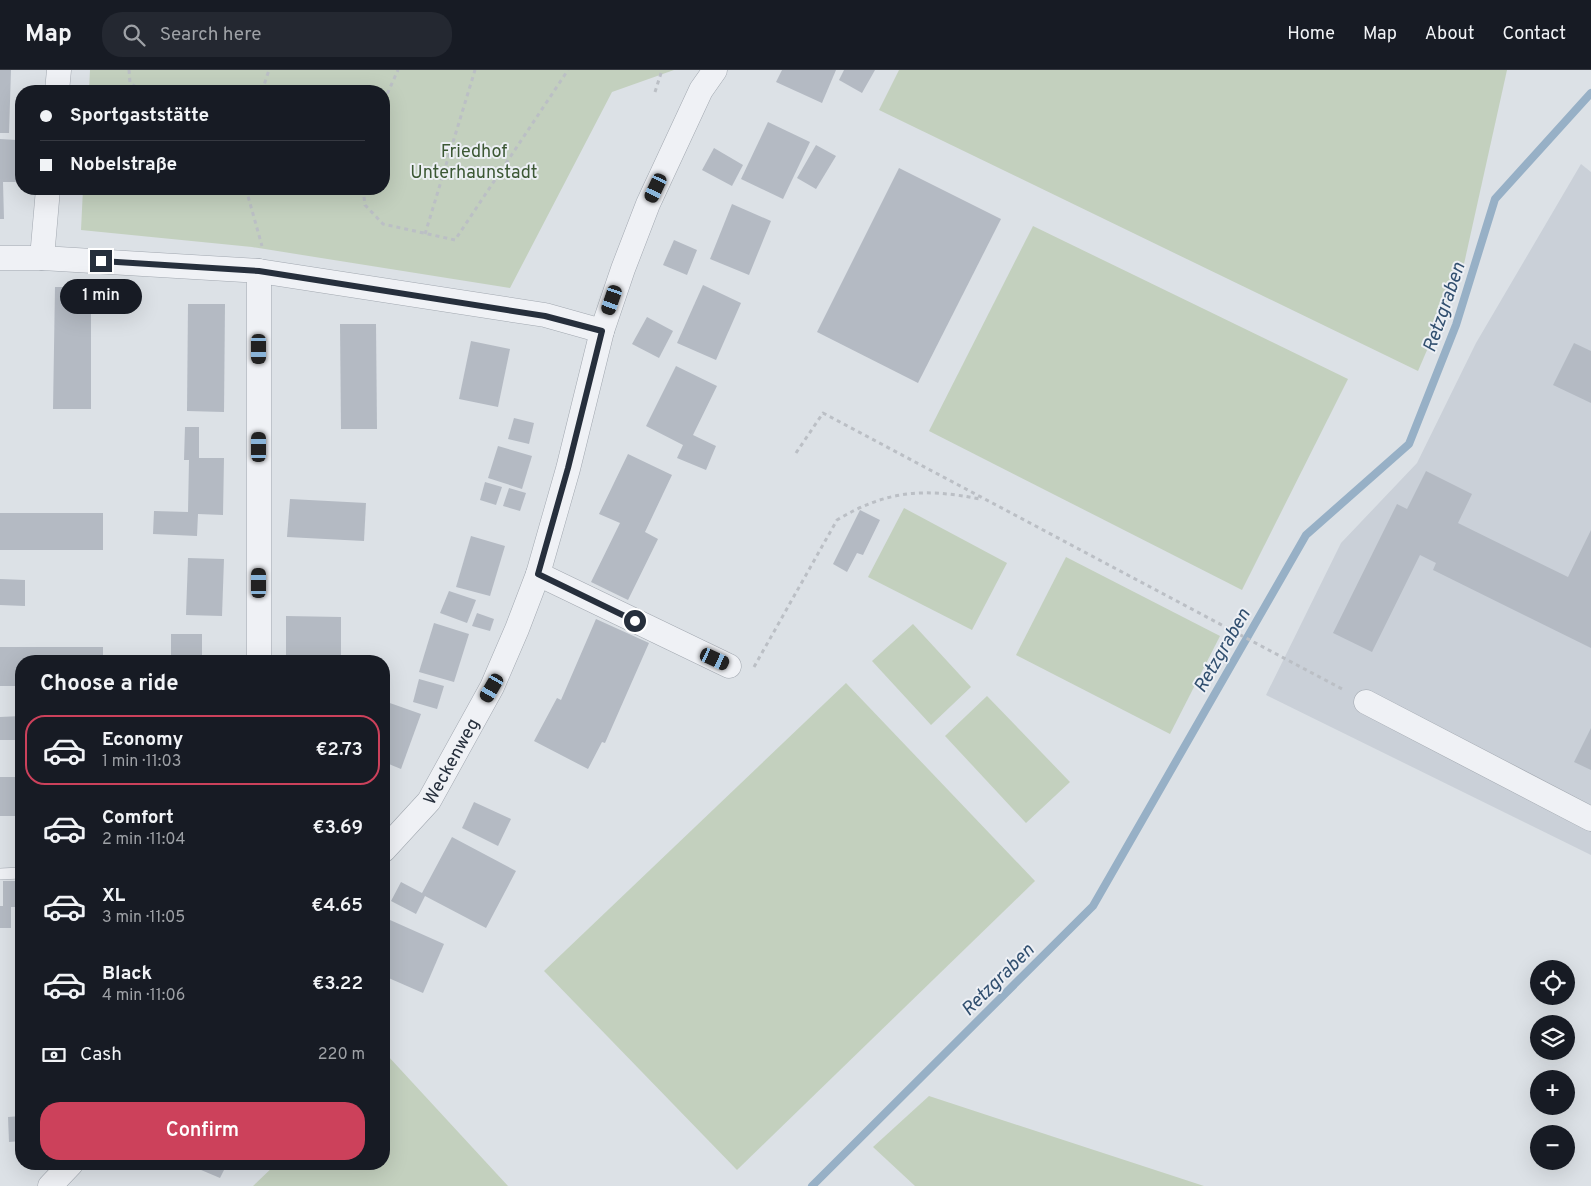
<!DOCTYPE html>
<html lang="en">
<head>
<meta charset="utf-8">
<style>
  body { margin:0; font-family:Overpass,sans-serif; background:#242831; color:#f1f3f6; height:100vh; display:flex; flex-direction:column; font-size:19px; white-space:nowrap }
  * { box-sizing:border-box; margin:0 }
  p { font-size:16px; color:#9ea1a6 }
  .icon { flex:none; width:28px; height:28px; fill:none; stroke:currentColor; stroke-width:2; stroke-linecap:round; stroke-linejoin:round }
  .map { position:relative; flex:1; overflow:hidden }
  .details { position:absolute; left:15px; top:585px; width:375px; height:515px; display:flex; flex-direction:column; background:#171b24; border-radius:20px; box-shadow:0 5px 20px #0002 }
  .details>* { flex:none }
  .hud { position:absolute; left:15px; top:15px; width:375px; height:110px; border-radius:20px; box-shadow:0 5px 20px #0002; display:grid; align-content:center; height:110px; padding:0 25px; background:#171b24 }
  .tools { position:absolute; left:1530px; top:890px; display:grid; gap:10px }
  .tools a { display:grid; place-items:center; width:45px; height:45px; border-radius:50%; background:#171b24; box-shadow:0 5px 20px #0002; font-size:25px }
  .end { position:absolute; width:22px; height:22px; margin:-11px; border:6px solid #262f3c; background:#fff; box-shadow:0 0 0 2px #fff }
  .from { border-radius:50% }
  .bubble { position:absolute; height:35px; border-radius:18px; background:#171b24; box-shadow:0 5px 20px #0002; font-size:16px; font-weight:600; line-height:35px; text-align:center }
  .car { position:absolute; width:15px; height:30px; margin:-15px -8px; border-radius:6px; box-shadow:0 0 4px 1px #0007; background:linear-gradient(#222 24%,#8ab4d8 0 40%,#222 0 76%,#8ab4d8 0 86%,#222 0) }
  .hud b { display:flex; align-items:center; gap:18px; height:48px; font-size:19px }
  .hud b+b { border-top:1px solid #363941 }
  .hud i { width:12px; height:12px; background:#f1f3f6 }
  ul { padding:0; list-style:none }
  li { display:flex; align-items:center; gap:15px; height:70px; margin:0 10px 8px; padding:0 15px; border:2px solid transparent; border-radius:20px }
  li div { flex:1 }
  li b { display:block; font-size:19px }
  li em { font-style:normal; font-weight:600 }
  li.current { border-color:#cc415b }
  li>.icon { width:45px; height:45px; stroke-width:1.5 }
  h2 { padding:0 25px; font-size:22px; line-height:60px }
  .pay { display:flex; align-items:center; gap:12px; height:55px; padding:0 25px; font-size:19px }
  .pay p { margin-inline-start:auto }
  .action { display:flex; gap:10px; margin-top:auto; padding:10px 25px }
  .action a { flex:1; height:58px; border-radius:20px; background:#cc415b; color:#fff; font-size:20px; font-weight:600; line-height:58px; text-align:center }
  header { display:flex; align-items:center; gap:30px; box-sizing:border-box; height:70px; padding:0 25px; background:#171b24; border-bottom:1px solid #363941 }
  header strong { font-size:24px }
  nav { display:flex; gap:28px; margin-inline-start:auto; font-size:18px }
  .search { width:350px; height:45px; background:#242831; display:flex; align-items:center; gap:12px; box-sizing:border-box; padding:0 18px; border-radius:20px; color:#9ea1a6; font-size:19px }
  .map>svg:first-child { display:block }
  .built { fill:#cad0d8 }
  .green { fill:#c3d0be }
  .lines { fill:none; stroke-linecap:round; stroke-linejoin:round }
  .stream { stroke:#97b0c6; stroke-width:8 }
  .building { fill:#b4bac3 }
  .service-casing { stroke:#a2a8b0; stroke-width:12 }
  .minor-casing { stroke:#a2a8b0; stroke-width:25 }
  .path { stroke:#bbbfc5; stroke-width:3; stroke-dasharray:4 4; stroke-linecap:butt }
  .service { stroke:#eff1f5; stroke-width:11 }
  .minor { stroke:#eff1f5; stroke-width:24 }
  .route { stroke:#262f3c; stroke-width:6 }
  .labels { text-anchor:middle; stroke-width:4; stroke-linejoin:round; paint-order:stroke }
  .park-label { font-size:18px; fill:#3c5834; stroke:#eceff4 }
  .street-label { font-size:18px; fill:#262f3c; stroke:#eceff4 }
  .water-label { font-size:19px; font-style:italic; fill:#314f6f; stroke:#eceff4 }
</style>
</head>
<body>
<header>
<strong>Map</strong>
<div class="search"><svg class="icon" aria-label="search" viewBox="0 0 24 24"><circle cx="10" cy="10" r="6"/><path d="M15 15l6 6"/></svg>Search here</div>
<nav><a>Home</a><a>Map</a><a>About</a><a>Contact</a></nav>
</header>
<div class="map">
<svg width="1591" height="1116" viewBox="0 0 1591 1116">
  <rect width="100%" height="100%" fill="#dce1e6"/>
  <polygon class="built" points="1581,94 1591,102 1591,785 1266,625 1341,473 1417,393 1476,273"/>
  <g class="green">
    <polygon points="90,0 674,0 612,22 510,218 252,177 81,160 83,119 384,119 384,21 89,21"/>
    <polygon points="899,0 1507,0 1464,194 1418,301 879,40"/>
    <polygon points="1033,156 1348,309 1242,520 929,361"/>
    <polygon points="904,438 1007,493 972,560 868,507"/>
    <polygon points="1066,487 1220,566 1170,664 1016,585"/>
    <polygon points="913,554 971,617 931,655 872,591"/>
    <polygon points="846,613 1035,811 737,1100 544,901"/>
    <polygon points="987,626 1070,712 1026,753 945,666"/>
    <polygon points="388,986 508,1116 253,1116 276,1094 384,1094 384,990"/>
    <polygon points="929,1026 1204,1116 915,1116 873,1077"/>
  </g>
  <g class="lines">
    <polyline class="stream" points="812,1116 1093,836 1306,465 1409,374 1456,255 1495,129 1591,23"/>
  </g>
  <g class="building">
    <polygon points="0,0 11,0 9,63 0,63"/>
    <polygon points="782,0 836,0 822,33 776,12"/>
    <polygon points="844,0 875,0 862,23 839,10"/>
    <polygon points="768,52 810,72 783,129 741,109"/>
    <polygon points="0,69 17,70 16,112 3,112 4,149 0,149"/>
    <polygon points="816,75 836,86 816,119 797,108"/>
    <polygon points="714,78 743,95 732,116 702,100"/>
    <polygon points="899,98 1001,149 918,313 817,262"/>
    <polygon points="732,134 771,151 749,205 710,189"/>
    <polygon points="674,170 697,180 687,205 663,195"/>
    <polygon points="703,215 741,233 716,290 677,273"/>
    <polygon points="55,217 96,217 95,236 91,235 91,339 53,339"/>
    <polygon points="188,234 225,234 224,342 187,341"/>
    <polygon points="647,247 673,261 659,288 632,274"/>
    <polygon points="340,254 376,254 377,359 341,359"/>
    <polygon points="471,271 510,279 498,337 459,329"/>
    <polygon points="1574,273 1591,281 1591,333 1553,315"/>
    <polygon points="676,296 717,316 693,365 716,376 706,400 677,388 683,375 646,356"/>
    <polygon points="514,348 534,353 529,374 508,369"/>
    <polygon points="185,357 199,357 199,388 224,388 223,445 198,444 197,466 153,464 154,441 188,442 189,390 184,390"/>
    <polygon points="498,376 532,386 522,419 488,408"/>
    <polygon points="628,384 672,405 645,462 658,469 628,530 591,512 620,453 599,444"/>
    <polygon points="1426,401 1472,424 1458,453 1568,507 1591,460 1591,578 1433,500 1436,493 1420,485 1372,582 1333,563 1397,434 1407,439"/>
    <polygon points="485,412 502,417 496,435 480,430"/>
    <polygon points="509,418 526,423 520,441 503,436"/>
    <polygon points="290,429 366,433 364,471 287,467"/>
    <polygon points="860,440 880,450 863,485 857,483 847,502 833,494"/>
    <rect x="0" y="443" width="103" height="37"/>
    <polygon points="471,466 505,476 490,526 456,517"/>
    <polygon points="188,488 224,489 222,546 186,545"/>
    <polygon points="0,509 25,510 25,536 0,535"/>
    <polygon points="449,521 476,530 467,553 440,543"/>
    <polygon points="477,543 494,549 490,561 472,556"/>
    <polygon points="286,546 341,547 341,590 286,590"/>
    <polygon points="596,549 649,573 605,673 602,672 588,699 534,671 557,628 561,630"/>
    <polygon points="434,553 469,564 454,612 419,602"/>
    <polygon points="171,564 202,564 202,587 171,586"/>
    <polygon points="0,577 103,577 103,591 21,591 21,616 0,616"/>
    <rect x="187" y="589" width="36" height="2"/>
    <polygon points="419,609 444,616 437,639 413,632"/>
    <polygon points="387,632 421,644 401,699 384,692 384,640"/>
    <polygon points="21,646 21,670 0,670 0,647"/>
    <polygon points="1591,658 1591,700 1574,692"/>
    <rect x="0" y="707" width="21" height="39"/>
    <polygon points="474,732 511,749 498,776 462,758"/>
    <polygon points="452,767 516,801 486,858 425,826 416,844 391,831 401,812 422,823"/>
    <polygon points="3,811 21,811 21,837 11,837 11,858 0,858 0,836 3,836"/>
    <polygon points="390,850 444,874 423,923 384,906 384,865"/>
    <polygon points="21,1046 21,1071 9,1072 8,1047"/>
    <polygon points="187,1094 227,1094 220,1108"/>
  </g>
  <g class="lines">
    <g class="service-casing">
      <polyline id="service" points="0,804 21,803"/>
    </g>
    <g class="minor-casing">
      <g id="minor">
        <polyline points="57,21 59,0"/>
        <polyline points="0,188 42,188 259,201 545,245 602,261"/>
        <polyline points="42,188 48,119"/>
        <polyline points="259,201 259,591"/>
        <polyline points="538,504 729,596"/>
        <polyline points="1366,632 1591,749"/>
        <path id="s1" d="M384 780 429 731 492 617 517 559 538 504 568 399 602 261 623 199 648 134 701 20 715 0"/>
        <polyline points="50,1116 71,1094"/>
      </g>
    </g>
    <g class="path">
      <polyline points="129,0 130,13 142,21"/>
      <polyline points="262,21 269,0"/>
      <polyline points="655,22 662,0"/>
      <polyline points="384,31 398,0"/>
      <polyline points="246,119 262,176"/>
      <polyline points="363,119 365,135 383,154 455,170 568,0"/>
      <polyline points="425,164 475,0"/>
      <polyline points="796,383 823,343 1344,620"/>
      <path d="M754 597 837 450C887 420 924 418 980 429"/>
    </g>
    <use href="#service" class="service"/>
    <use href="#minor" class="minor"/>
  </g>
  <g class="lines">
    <polyline class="route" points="101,191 259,201 545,246 602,261 568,398 538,504 635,551"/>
  </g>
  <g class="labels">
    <g class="park-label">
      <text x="474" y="87">Friedhof<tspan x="474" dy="21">Unterhaunstadt</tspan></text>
    </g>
    <g class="street-label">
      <text dy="6" stroke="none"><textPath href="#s1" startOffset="112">Weckenweg</textPath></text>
    </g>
    <g class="water-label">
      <text transform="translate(1443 237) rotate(-71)" y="7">Retzgraben</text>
      <text transform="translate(1221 580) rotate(-60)" y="7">Retzgraben</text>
      <text transform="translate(997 909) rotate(-45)" y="7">Retzgraben</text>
    </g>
  </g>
</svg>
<div class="tools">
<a><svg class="icon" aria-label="locate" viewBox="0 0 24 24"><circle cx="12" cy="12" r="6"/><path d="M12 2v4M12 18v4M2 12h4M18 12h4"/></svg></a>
<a><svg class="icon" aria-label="layers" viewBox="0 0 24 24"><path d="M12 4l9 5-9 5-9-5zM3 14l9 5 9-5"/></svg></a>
<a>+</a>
<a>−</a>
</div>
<i class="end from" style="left:635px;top:551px"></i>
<i class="end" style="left:101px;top:191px"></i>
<div class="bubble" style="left:60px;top:209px;width:82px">1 min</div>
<i class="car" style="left:656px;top:118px;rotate:205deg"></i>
<i class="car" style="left:612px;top:230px;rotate:199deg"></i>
<i class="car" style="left:259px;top:279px;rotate:180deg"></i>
<i class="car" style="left:259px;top:377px;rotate:0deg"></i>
<i class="car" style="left:259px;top:513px;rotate:0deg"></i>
<i class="car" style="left:715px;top:589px;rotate:115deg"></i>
<i class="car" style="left:492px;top:618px;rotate:210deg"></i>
<div class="hud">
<b><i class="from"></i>Sportgaststätte</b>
<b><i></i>Nobelstraße</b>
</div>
<section class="details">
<h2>Choose a ride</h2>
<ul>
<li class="current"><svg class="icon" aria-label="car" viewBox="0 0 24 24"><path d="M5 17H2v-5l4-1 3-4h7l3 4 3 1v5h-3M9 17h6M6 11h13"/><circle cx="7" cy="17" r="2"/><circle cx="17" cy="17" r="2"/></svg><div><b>Economy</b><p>1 min · 11:03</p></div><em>€2.73</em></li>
<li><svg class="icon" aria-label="car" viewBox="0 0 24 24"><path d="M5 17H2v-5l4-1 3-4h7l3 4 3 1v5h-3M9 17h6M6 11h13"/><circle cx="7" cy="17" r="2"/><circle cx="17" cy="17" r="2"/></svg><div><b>Comfort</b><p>2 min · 11:04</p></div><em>€3.69</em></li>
<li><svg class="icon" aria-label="car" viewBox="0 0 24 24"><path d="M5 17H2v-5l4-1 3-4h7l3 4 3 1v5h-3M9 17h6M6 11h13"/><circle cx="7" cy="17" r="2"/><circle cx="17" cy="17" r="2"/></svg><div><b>XL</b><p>3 min · 11:05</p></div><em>€4.65</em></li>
<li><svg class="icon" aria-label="car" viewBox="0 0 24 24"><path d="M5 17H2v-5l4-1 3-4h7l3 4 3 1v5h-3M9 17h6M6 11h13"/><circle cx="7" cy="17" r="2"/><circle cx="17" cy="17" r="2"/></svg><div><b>Black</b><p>4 min · 11:06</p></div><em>€3.22</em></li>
</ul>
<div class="pay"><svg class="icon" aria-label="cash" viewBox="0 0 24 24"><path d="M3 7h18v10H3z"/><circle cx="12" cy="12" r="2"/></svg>Cash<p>220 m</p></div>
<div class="action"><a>Confirm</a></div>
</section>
</div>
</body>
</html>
